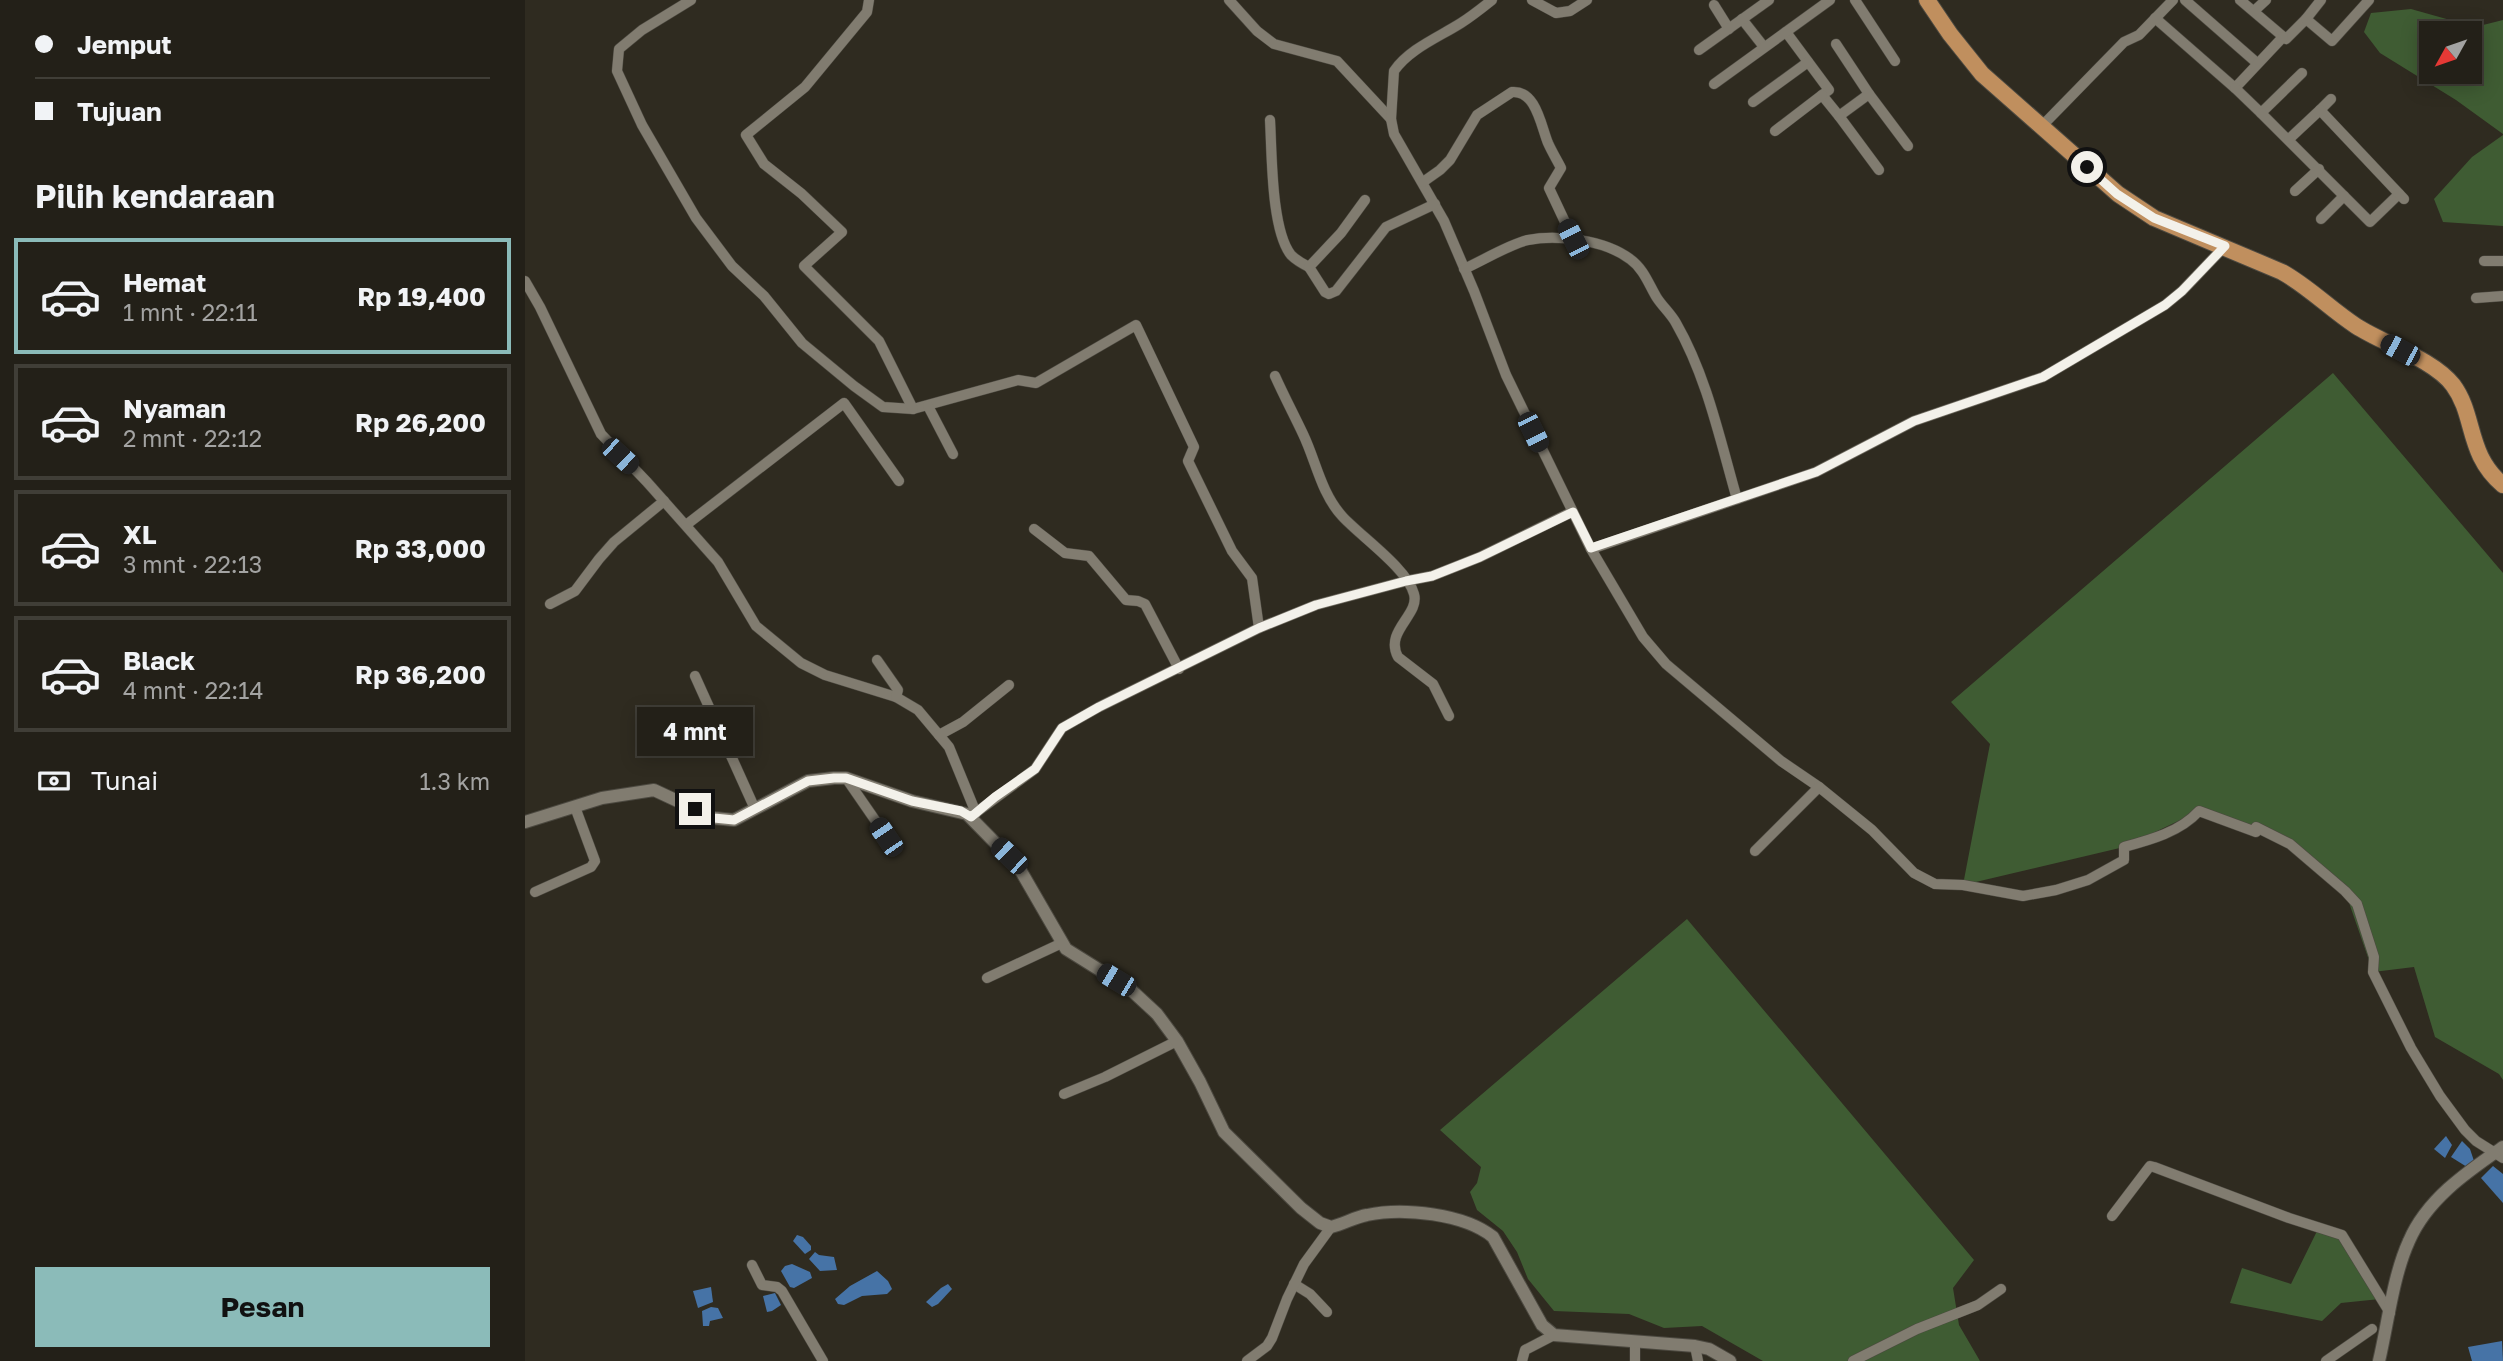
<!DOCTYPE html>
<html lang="id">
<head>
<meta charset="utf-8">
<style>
  body { margin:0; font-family:"Golos Text",sans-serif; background:#2f2d25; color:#f1f3f6; height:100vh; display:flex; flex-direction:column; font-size:26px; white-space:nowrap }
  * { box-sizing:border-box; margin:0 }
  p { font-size:23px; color:#a3a3a2 }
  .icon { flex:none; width:38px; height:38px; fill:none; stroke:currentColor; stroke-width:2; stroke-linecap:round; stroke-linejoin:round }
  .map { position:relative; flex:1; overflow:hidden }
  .panel { display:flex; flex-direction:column; background:#232018; width:525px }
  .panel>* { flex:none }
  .hud { display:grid; align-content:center; height:154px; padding:0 35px; background:#232018 }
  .needle { width:46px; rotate:230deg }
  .tools { position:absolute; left:1894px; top:21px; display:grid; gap:14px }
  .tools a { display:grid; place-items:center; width:63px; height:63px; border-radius:0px; background:#232018; box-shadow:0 4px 18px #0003,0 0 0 2px #403e37; font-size:35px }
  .end { position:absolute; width:32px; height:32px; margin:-16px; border:9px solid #f3f1ea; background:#111; box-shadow:0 0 0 4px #111 }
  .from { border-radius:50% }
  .bubble { position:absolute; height:49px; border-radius:0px; background:#232018; box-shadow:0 4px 18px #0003,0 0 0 2px #403e37; font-size:23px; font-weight:700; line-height:49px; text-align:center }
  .car { position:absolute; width:21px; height:42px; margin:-21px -10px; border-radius:9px; box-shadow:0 0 5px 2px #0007; background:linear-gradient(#222 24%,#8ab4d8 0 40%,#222 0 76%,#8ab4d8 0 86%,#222 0) }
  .hud b { display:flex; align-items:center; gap:24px; height:66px; font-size:26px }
  .hud b+b { border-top:2px solid #403e37 }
  .hud i { width:18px; height:18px; background:#f1f3f6 }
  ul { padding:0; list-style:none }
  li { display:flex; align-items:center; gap:21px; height:116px; margin:0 14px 10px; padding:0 21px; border:4px solid #403e37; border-radius:0px }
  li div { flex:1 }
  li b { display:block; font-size:26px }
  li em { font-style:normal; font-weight:700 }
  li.selected { border-color:#8bbbb9 }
  li>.icon { width:63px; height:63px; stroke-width:1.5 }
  h2 { padding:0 35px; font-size:32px; line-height:84px }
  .pay { display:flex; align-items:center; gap:18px; height:77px; padding:0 35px; font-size:26px }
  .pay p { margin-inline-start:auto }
  .button { display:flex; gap:14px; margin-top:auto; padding:14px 35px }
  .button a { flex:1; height:80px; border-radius:0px; background:#8bbbb9; color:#111; font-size:28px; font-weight:700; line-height:80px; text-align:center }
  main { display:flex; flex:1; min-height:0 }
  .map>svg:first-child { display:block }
  .green { fill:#3f5c33; fill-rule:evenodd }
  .water { fill:#4673a6 }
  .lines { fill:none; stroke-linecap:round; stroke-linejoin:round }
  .minor-casing { stroke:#4c4940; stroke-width:11 }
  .tertiary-casing { stroke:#4c4940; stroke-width:14 }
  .primary-casing { stroke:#4c4940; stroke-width:18 }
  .minor { stroke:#817c70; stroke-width:10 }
  .tertiary { stroke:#817c70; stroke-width:12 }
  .primary { stroke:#c08f5e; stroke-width:16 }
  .route { stroke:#f3f1ea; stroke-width:9 }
</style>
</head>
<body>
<main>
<section class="panel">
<div class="hud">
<b><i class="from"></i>Jemput</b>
<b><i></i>Tujuan</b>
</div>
<h2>Pilih kendaraan</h2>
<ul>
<li class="selected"><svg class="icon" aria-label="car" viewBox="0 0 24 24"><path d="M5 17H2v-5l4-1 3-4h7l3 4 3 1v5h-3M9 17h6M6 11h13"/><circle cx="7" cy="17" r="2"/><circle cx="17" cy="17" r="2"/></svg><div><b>Hemat</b><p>1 mnt · 22:11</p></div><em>Rp 19,400</em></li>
<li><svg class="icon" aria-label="car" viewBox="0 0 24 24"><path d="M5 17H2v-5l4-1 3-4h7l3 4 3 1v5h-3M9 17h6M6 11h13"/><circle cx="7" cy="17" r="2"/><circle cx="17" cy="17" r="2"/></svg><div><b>Nyaman</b><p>2 mnt · 22:12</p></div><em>Rp 26,200</em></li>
<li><svg class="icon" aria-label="car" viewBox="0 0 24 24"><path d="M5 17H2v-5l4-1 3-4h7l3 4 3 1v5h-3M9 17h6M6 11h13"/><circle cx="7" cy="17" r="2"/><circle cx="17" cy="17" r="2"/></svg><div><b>XL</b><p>3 mnt · 22:13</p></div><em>Rp 33,000</em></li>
<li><svg class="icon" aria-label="car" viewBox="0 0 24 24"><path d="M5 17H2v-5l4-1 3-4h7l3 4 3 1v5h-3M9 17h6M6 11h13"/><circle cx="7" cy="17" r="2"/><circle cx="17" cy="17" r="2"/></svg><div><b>Black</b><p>4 mnt · 22:14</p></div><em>Rp 36,200</em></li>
</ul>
<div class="pay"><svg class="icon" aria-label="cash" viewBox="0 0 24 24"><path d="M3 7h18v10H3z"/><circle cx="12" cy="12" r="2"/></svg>Tunai<p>1.3 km</p></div>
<div class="button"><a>Pesan</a></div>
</section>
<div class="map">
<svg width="1978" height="1361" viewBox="0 0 1978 1361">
  <rect width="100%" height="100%" fill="#2f2b20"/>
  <g class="green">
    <path d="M1886 9 1950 27 1978 20V134L1931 100 1855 53 1839 32 1846 13ZM1906 33H1944V72H1906Z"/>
    <polygon points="1978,135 1978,226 1918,222 1909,199 1947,157"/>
    <polygon points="1808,373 1978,573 1978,1080 1974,1074 1910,1037 1889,967 1848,972 1820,891 1765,844 1674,811 1599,847 1438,885 1465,744 1426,702"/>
    <polygon points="1162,919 1449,1260 1428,1288 1434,1325 1455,1361 1238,1361 1177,1326 1139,1328 1104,1314 1029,1311 1003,1279 992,1252 978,1231 952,1210 945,1192 952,1183 956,1167 915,1130"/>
    <polygon points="1793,1229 1814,1236 1855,1299 1816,1303 1797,1321 1705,1303 1717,1268 1766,1284"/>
  </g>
  <g class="water">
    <polygon points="1921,1136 1927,1145 1920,1158 1909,1149"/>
    <polygon points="1937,1141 1945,1149 1949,1161 1942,1167 1926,1157"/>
    <polygon points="1968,1166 1978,1174 1978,1203 1956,1178"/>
    <polygon points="272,1235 278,1237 286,1246 286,1250 280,1254 268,1241"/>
    <polygon points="290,1252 294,1255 309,1257 312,1270 295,1271 284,1259"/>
    <polygon points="267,1264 285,1272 287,1278 269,1288 265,1287 256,1271 260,1266"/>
    <polygon points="352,1271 363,1281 367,1289 362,1294 337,1296 319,1305 313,1304 310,1299 325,1286"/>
    <polygon points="423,1284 427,1289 413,1304 407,1307 401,1302 416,1288"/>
    <polygon points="186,1287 188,1302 173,1308 168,1291"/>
    <polygon points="250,1293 256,1305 247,1311 242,1312 238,1296"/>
    <polygon points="186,1307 193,1308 198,1318 185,1321 184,1326 178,1326 177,1311"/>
    <polygon points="1977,1341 1978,1361 1947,1361 1943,1347"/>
  </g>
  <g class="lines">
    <g class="minor-casing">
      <g id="minor">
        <polyline points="166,0 117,30 94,49 92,71 117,125 171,218 207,266 239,296 277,343 329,386 358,407 388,409 493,380 511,383 611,325 669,447 663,461 707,551 727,578 734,628"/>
        <polyline points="344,0 342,12 280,87 221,135 239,164 277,194 317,232 279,266 354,341 388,409"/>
        <polyline points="704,0 732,31 749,44 812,61 866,119"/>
        <path d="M967 0C957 8 947 16 936 23 914 37 884 49 869 71L866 119 869 134 919 221 949 291 981 375 1066 549 1118 637 1141 664 1256 761 1294 787 1347 830 1389 873 1410 884 1438 885 1498 896 1531 890 1563 880 1599 860V847C1625 840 1655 832 1674 811L1731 832V827L1765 844 1820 891 1832 904 1849 957 1848 972 1886 1048 1915 1096 1940 1130 1951 1141 1978 1158"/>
        <polyline points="1007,0 1031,13 1045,11 1062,0"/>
        <polyline points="1330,0 1370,61"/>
        <polyline points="1660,0 1732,63"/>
        <polyline points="1715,0 1761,39 1781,19"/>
        <polyline points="1796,0 1781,19 1807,41 1844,0"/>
        <polyline points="1189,5 1204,29"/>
        <polyline points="1729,11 1741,0"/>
        <polyline points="1630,18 1710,88 1758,37"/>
        <polyline points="1217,19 1239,47"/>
        <polyline points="1261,32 1304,90 1297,95 1314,116"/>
        <polyline points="1311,44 1344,94"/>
        <polyline points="1174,50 1244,0"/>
        <polyline points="1189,84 1305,0"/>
        <polyline points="1710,88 1736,113 1777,73"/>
        <polyline points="1228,102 1283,62"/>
        <polyline points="1795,110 1806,99"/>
        <polyline points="1736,113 1845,222 1874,194"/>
        <path d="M745 120C747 153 746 230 766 255 771 260 778 264 784 267"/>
        <polyline points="1516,127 1599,42 1614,35 1648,0"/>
        <polyline points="1250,131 1297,95"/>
        <polyline points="1764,139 1795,110 1879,199"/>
        <polyline points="1354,170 1314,116 1344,94 1383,146"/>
        <path d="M898 182 915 170 925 160 952 115 987 92C1011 90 1016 126 1023 143 1027 152 1032 160 1036 168L1024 188 1048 239"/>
        <polyline points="1770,191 1794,169"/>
        <polyline points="840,200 816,233 784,267 800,292 804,294 811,291 861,227 910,204"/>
        <polyline points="1796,219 1819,196"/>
        <polyline points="1959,261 1978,261"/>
        <path d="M939 269C957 261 985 244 1003 240 1032 234 1080 240 1105 259 1119 269 1124 285 1132 298 1138 307 1146 314 1151 323 1182 377 1195 440 1212 499"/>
        <polyline points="0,281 15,307 76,434 122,482 193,562 231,626 276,663 300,675 371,697 393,710 424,747 451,813"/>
        <polyline points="1951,298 1978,296"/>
        <path d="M750 376C759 396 769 415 778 434 791 461 796 493 817 516 835 536 882 568 889 594 895 615 859 631 873 657L908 684 924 716"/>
        <polyline points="403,406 428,454"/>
        <polyline points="161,525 319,403 374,481"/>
        <polyline points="509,529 540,553 564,556 601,600 613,601 620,604 654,669"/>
        <polyline points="1066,549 1291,472 1389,421 1518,377 1640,305 1657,291 1700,246"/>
        <polyline points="25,604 50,591 74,559 89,542 139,501"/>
        <polyline points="352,660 373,690 371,697"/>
        <polyline points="170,676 230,809"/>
        <polyline points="414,735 438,722 484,685"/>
        <polyline points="321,778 368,846"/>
        <polyline points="449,814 510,769 537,728 574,707 734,628 791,605 881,581 907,576 955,557 1047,512"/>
        <polyline points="1230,851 1294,787"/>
        <polyline points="10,892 66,867 70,861 50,807"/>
        <polyline points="462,978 537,943"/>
        <polyline points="539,1094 580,1077 652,1041"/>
        <polyline points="1587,1216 1625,1166 1629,1167 1764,1218 1817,1235 1865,1313"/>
        <polyline points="227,1265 237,1285 252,1287 257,1291 298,1361"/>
        <polyline points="769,1284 785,1294 802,1312"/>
        <polyline points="1170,1346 1173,1361"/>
        <polyline points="722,1361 742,1346 747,1338 762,1299 779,1264 806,1227"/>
        <polyline points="997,1361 1000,1350 1029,1335"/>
        <polyline points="1110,1361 1110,1343"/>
        <polyline points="1328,1361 1392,1329 1453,1305 1476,1289"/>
        <polyline points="1801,1361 1847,1329"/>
      </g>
    </g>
    <g class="tertiary-casing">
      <g id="tertiary">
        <path d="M0 822 77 798 129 790 189 818 209 820 283 781 309 778H321L387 801 442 814 493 866 541 949 605 989 632 1014 652 1041 675 1082 699 1132 776 1208 795 1223 806 1227C819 1224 830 1217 842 1215 878 1207 940 1214 968 1237L1017 1325 1029 1335 1170 1346 1184 1349 1205 1361"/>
        <path d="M1854 1361C1863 1323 1868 1276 1884 1241 1902 1199 1942 1172 1978 1147"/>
      </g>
    </g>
    <g class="primary-casing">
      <path id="primary" d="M1402 0 1425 34 1457 74 1593 194 1629 218 1757 272C1784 287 1805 309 1831 326 1859 344 1908 359 1928 385 1951 416 1941 454 1978 485"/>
    </g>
    <use href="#minor" class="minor"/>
    <use href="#tertiary" class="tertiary"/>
    <use href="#primary" class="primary"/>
  </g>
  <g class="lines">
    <polyline class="route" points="170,809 189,818 209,820 283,781 309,778 321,778 387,801 436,811 446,817 470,797 510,769 537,728 574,707 734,628 791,605 881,581 907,576 955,557 1048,512 1066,548 1291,472 1389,421 1518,377 1640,305 1657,291 1700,246 1629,218 1592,194 1562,167"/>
  </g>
</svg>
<div class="tools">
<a><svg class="needle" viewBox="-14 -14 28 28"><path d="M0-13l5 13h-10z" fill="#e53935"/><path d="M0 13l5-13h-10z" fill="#a3a3a2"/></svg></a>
</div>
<i class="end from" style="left:1562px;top:167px"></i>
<i class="end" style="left:170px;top:809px"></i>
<div class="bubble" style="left:112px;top:707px;width:116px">4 mnt</div>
<i class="car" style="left:1048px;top:239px;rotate:333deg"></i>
<i class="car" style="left:1875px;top:350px;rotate:298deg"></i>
<i class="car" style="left:1008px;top:432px;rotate:154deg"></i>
<i class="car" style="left:95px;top:456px;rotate:133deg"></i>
<i class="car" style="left:361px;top:837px;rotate:326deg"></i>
<i class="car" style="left:484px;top:856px;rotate:314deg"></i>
<i class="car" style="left:591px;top:980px;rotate:301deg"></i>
</div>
</main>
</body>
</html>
